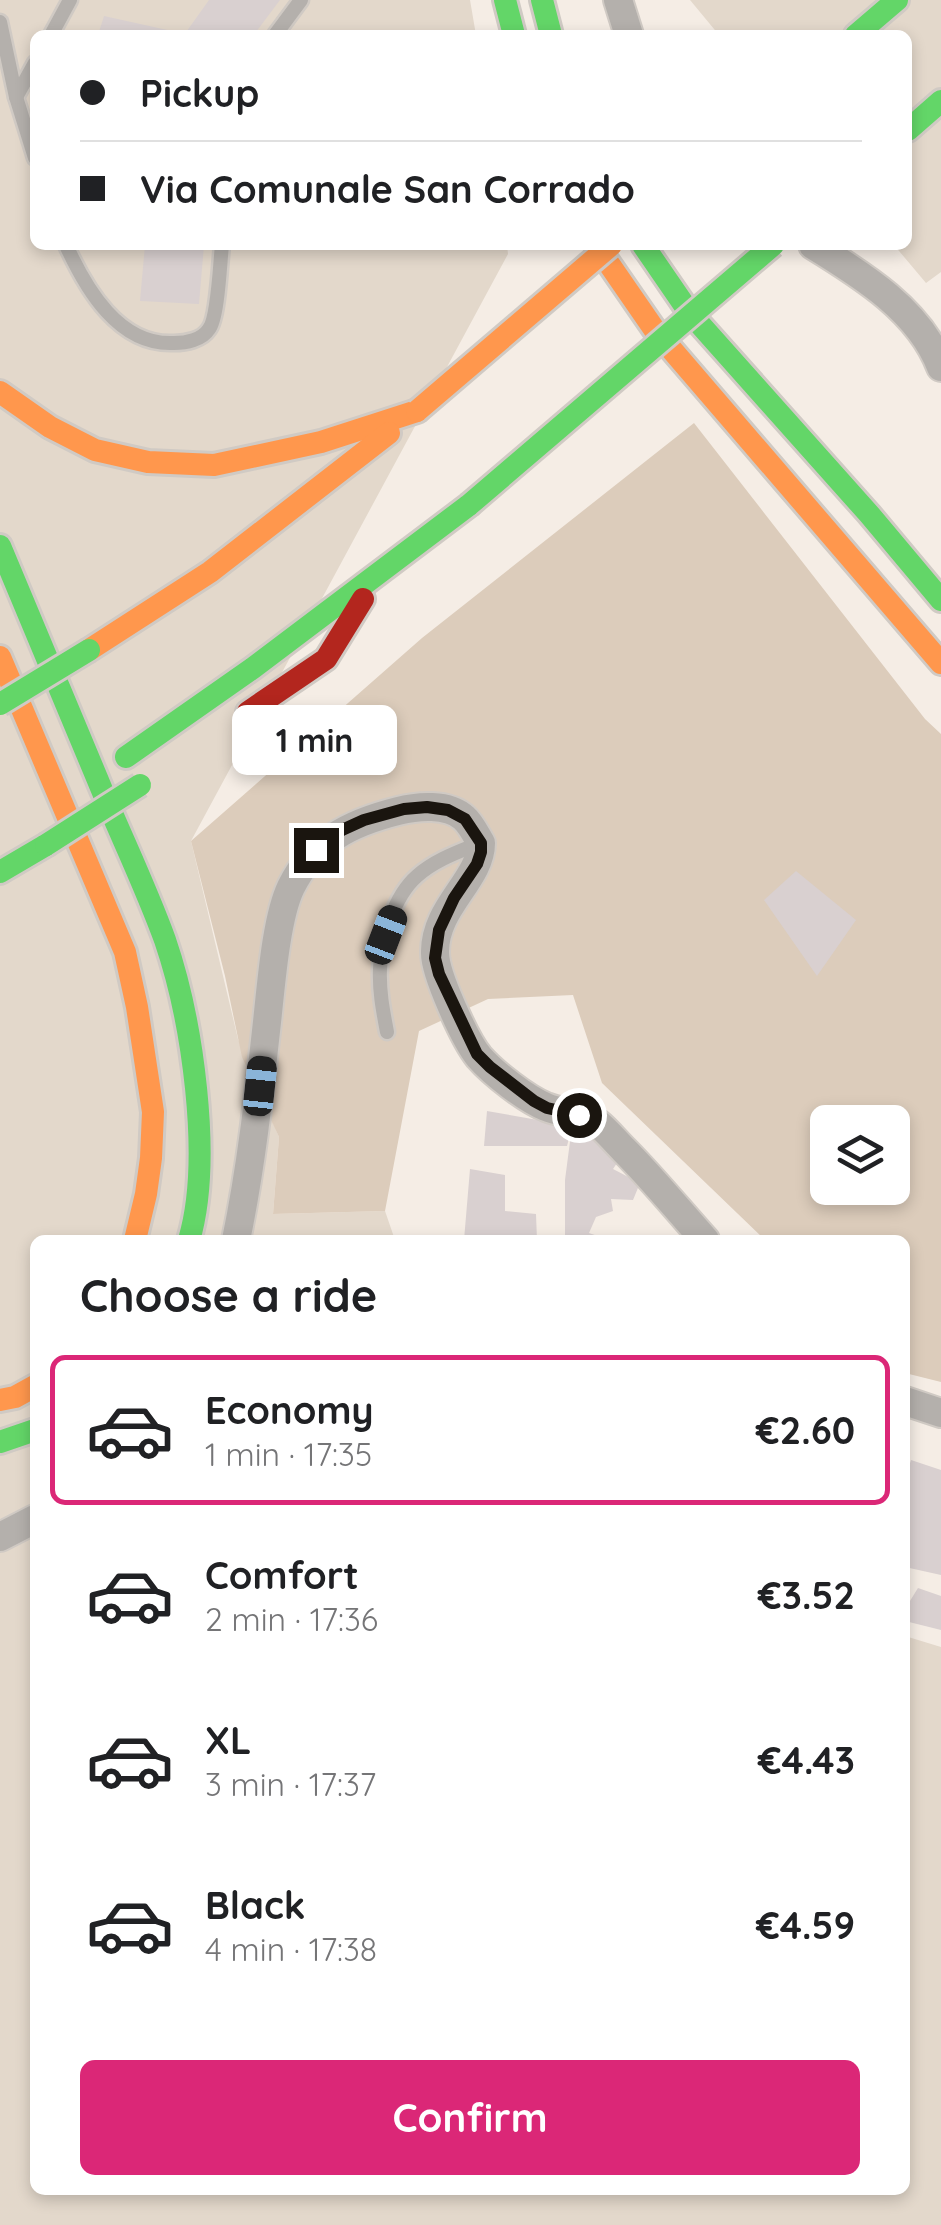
<!DOCTYPE html>
<html lang="en">
<head>
<meta charset="utf-8">
<style>
  body { margin:0; font-family:Quicksand,sans-serif; background:#f6f6f6; color:#202124; height:100vh; display:flex; flex-direction:column; font-size:38px; white-space:nowrap }
  * { box-sizing:border-box; margin:0 }
  p { font-size:32px; color:#757577 }
  .icon { flex:none; width:55px; height:55px; fill:none; stroke:currentColor; stroke-width:2; stroke-linecap:round; stroke-linejoin:round }
  .map { position:relative; flex:1; overflow:hidden }
  .panel { position:absolute; left:30px; top:1235px; width:880px; height:960px; display:flex; flex-direction:column; background:#fff; border-radius:15px; box-shadow:0 5px 15px #0003 }
  .panel>* { flex:none }
  .hud { position:absolute; left:30px; top:30px; width:882px; height:220px; border-radius:15px; box-shadow:0 5px 15px #0003; display:grid; align-content:center; height:220px; padding:0 50px; background:#fff }
  .buttons { position:absolute; left:810px; top:1105px; display:grid; gap:20px }
  .buttons a { display:grid; place-items:center; width:100px; height:100px; border-radius:15px; background:#fff; box-shadow:0 5px 15px #0003; font-size:50px }
  .end { position:absolute; width:45px; height:45px; margin:-22px; border:12px solid #1a150f; background:#fff; box-shadow:0 0 0 5px #fff }
  .from { border-radius:50% }
  .bubble { position:absolute; height:70px; border-radius:15px; background:#fff; box-shadow:0 5px 15px #0003; font-size:32px; font-weight:700; line-height:70px; text-align:center }
  .car { position:absolute; width:30px; height:60px; margin:-30px -15px; border-radius:12px; box-shadow:0 0 8px 2px #0007; background:linear-gradient(#222 24%,#8ab4d8 0 40%,#222 0 76%,#8ab4d8 0 86%,#222 0) }
  .hud b { display:flex; align-items:center; gap:35px; height:95px; font-size:38px }
  .hud b+b { border-top:2px solid #e0e0e0 }
  .hud i { width:25px; height:25px; background:#202124 }
  ul { padding:0; list-style:none }
  li { display:flex; align-items:center; gap:30px; height:150px; margin:0 20px 15px; padding:0 30px; border:5px solid transparent; border-radius:15px }
  li div { flex:1 }
  li b { display:block; font-size:38px }
  li em { font-style:normal; font-weight:700 }
  li.active { border-color:#db2777 }
  li>.icon { width:90px; height:90px; stroke-width:1.5 }
  h2 { padding:0 50px; font-size:45px; line-height:120px }
  .button { display:flex; gap:20px; margin-top:auto; padding:20px 50px }
  .button a { flex:1; height:115px; border-radius:15px; background:#db2777; color:#fff; font-size:40px; font-weight:700; line-height:115px; text-align:center }
  .map>svg:first-child { display:block }
  .green { fill:#e3d8cb }
  .forest { fill:#dcccbb; fill-rule:evenodd }
  .building { fill:#d9d0d0 }
  .lines { fill:none; stroke-linecap:round; stroke-linejoin:round }
  .lane-casing { stroke:#d0cac4; stroke-width:19 }
  .street-casing { stroke:#d0cac4; stroke-width:32 }
  .fast-casing { stroke:#d0cac4; stroke-width:28 }
  .slow-casing { stroke:#d0cac4; stroke-width:28 }
  .jam-casing { stroke:#d0cac4; stroke-width:28 }
  .lane { stroke:#b4b0ac; stroke-width:14 }
  .street { stroke:#b4b0ac; stroke-width:28 }
  .fast { stroke:#63d668; stroke-width:22 }
  .slow { stroke:#ff974d; stroke-width:22 }
  .jam { stroke:#b3261e; stroke-width:22 }
  .fast-bridge-casing { stroke:#d0cac4; stroke-width:28; stroke-linecap:butt }
  .slow-bridge-casing { stroke:#d0cac4; stroke-width:28; stroke-linecap:butt }
  .fast-bridge { stroke:#63d668; stroke-width:22 }
  .slow-bridge { stroke:#ff974d; stroke-width:22 }
  .route { stroke:#1a150f; stroke-width:12 }
</style>
</head>
<body>
<div class="map">
<svg width="941" height="2225" viewBox="0 0 941 2225">
  <rect width="100%" height="100%" fill="#f5ede5"/>
  <g class="green">
    <polygon points="0,0 470,0 476,35 35,35 35,245 507,245 508,254 191,841 238,1039 279,1137 273,1214 385,1211 395,1240 35,1240 35,2190 905,2190 905,1636 941,1647 941,2225 0,2225"/>
    <polygon points="690,0 941,0 941,272 926,283 894,245 908,245 908,35 719,35"/>
  </g>
  <path class="forest" d="M694 423 925 719 941 734V1382L905 1373V1240H765L602 1083 573 995 488 999 419 1031 385 1211 273 1214 279 1137 242 1057 225 976 191 841 422 638ZM828 1122H892V1188H828Z"/>
  <g class="building">
    <polygon points="209,0 280,0 256,32 261,35 184,35"/>
    <polygon points="104,16 181,33 181,35 98,35"/>
    <polygon points="145,245 204,245 199,304 140,301"/>
    <polygon points="796,871 856,920 817,976 764,900"/>
    <polygon points="487,1111 572,1126 567,1146 484,1146"/>
    <polygon points="596,1122 625,1151 613,1169 640,1183 633,1200 611,1199 613,1211 596,1217 589,1233 609,1240 565,1240 565,1180 572,1126"/>
    <polygon points="470,1169 505,1175 505,1211 536,1214 537,1240 464,1240"/>
    <polygon points="911,1460 941,1470 941,1575 905,1567 905,1479"/>
    <polygon points="918,1588 941,1596 941,1630 905,1621 905,1609"/>
  </g>
  <g class="lines">
    <g class="lane-casing">
      <g id="lane">
        <polyline points="0,22 16,97 35,158"/>
        <polyline points="51,35 70,0"/>
        <polyline points="275,35 301,0"/>
        <polyline points="16,97 35,63"/>
        <path d="M66 245C86 289 119 346 174 343 186 343 202 340 209 329 218 318 220 262 222 245"/>
        <path d="M387 1032C383 1011 379 991 380 969 381 939 394 896 417 876 435 860 458 852 480 843"/>
      </g>
    </g>
    <g class="street-casing">
      <g id="street">
        <polyline points="618,0 629,35"/>
        <path d="M813 245C862 275 920 311 941 367"/>
        <path d="M236 1240C251 1168 259 1095 267 1022 271 986 276 918 291 887 314 841 350 823 398 811 417 806 448 803 464 818 471 824 476 835 481 843 481 880 434 907 435 953 435 974 465 1040 479 1057 493 1073 526 1099 546 1107 562 1114 582 1112 597 1123 606 1130 615 1141 624 1150 652 1178 678 1210 705 1240"/>
        <polyline points="905,1401 941,1413"/>
        <polyline points="0,1537 35,1519"/>
      </g>
    </g>
    <g class="fast-casing">
      <g id="fast">
        <polyline points="505,0 514,35"/>
        <polyline points="542,0 551,35"/>
        <polyline points="856,35 897,0"/>
        <polyline points="908,130 941,101"/>
        <polyline points="643,245 689,312 869,514 941,600"/>
        <path d="M0 546C32 623 65 701 97 778 119 832 145 885 165 940 192 1019 213 1159 189 1240"/>
        <polyline points="126,757 253,668 469,505"/>
        <polyline points="0,872 46,845"/>
        <polyline points="0,1442 35,1430"/>
      </g>
    </g>
    <g class="slow-casing">
      <g id="slow">
        <polyline points="596,245 654,329 941,663"/>
        <polyline points="0,392 50,427 95,450 148,462 214,465 321,442 417,411"/>
        <polyline points="89,650 210,572 389,433"/>
        <polyline points="0,657 125,952 137,1007 153,1112 151,1158 146,1194 135,1240"/>
        <polyline points="0,1400 15,1397 35,1386"/>
      </g>
    </g>
    <g class="jam-casing">
      <polyline id="jam" points="248,712 326,659 363,599"/>
    </g>
    <use href="#lane" class="lane"/>
    <use href="#street" class="street"/>
    <use href="#fast" class="fast"/>
    <use href="#slow" class="slow"/>
    <use href="#jam" class="jam"/>
    <g class="fast-bridge-casing">
      <g id="fast-bridge">
        <polyline points="469,505 773,245"/>
        <polyline points="0,704 89,650"/>
        <polyline points="46,845 140,785"/>
      </g>
    </g>
    <g class="slow-bridge-casing">
      <polyline id="slow-bridge" points="417,411 611,245"/>
    </g>
    <use href="#fast-bridge" class="fast-bridge"/>
    <use href="#slow-bridge" class="slow-bridge"/>
  </g>
  <g class="lines">
    <polyline class="route" points="316,850 342,830 364,820 404,809 427,807 448,810 465,819 481,843 481,852 477,864 454,898 439,930 435,958 439,974 477,1054 490,1067 534,1101 547,1108 579,1115"/>
  </g>
</svg>
<div class="buttons">
<a><svg class="icon" aria-label="layers" viewBox="0 0 24 24"><path d="M12 4l9 5-9 5-9-5zM3 14l9 5 9-5"/></svg></a>
</div>
<i class="end from" style="left:579px;top:1115px"></i>
<i class="end" style="left:316px;top:850px"></i>
<div class="bubble" style="left:232px;top:705px;width:165px">1 min</div>
<i class="car" style="left:386px;top:935px;rotate:21deg"></i>
<i class="car" style="left:260px;top:1086px;rotate:6deg"></i>
<div class="hud">
<b><i class="from"></i>Pickup</b>
<b><i></i>Via Comunale San Corrado</b>
</div>
<section class="panel">
<h2>Choose a ride</h2>
<ul>
<li class="active"><svg class="icon" aria-label="car" viewBox="0 0 24 24"><path d="M5 17H2v-5l4-1 3-4h7l3 4 3 1v5h-3M9 17h6M6 11h13"/><circle cx="7" cy="17" r="2"/><circle cx="17" cy="17" r="2"/></svg><div><b>Economy</b><p>1 min · 17:35</p></div><em>€2.60</em></li>
<li><svg class="icon" aria-label="car" viewBox="0 0 24 24"><path d="M5 17H2v-5l4-1 3-4h7l3 4 3 1v5h-3M9 17h6M6 11h13"/><circle cx="7" cy="17" r="2"/><circle cx="17" cy="17" r="2"/></svg><div><b>Comfort</b><p>2 min · 17:36</p></div><em>€3.52</em></li>
<li><svg class="icon" aria-label="car" viewBox="0 0 24 24"><path d="M5 17H2v-5l4-1 3-4h7l3 4 3 1v5h-3M9 17h6M6 11h13"/><circle cx="7" cy="17" r="2"/><circle cx="17" cy="17" r="2"/></svg><div><b>XL</b><p>3 min · 17:37</p></div><em>€4.43</em></li>
<li><svg class="icon" aria-label="car" viewBox="0 0 24 24"><path d="M5 17H2v-5l4-1 3-4h7l3 4 3 1v5h-3M9 17h6M6 11h13"/><circle cx="7" cy="17" r="2"/><circle cx="17" cy="17" r="2"/></svg><div><b>Black</b><p>4 min · 17:38</p></div><em>€4.59</em></li>
</ul>
<div class="button"><a>Confirm</a></div>
</section>
</div>
</body>
</html>
